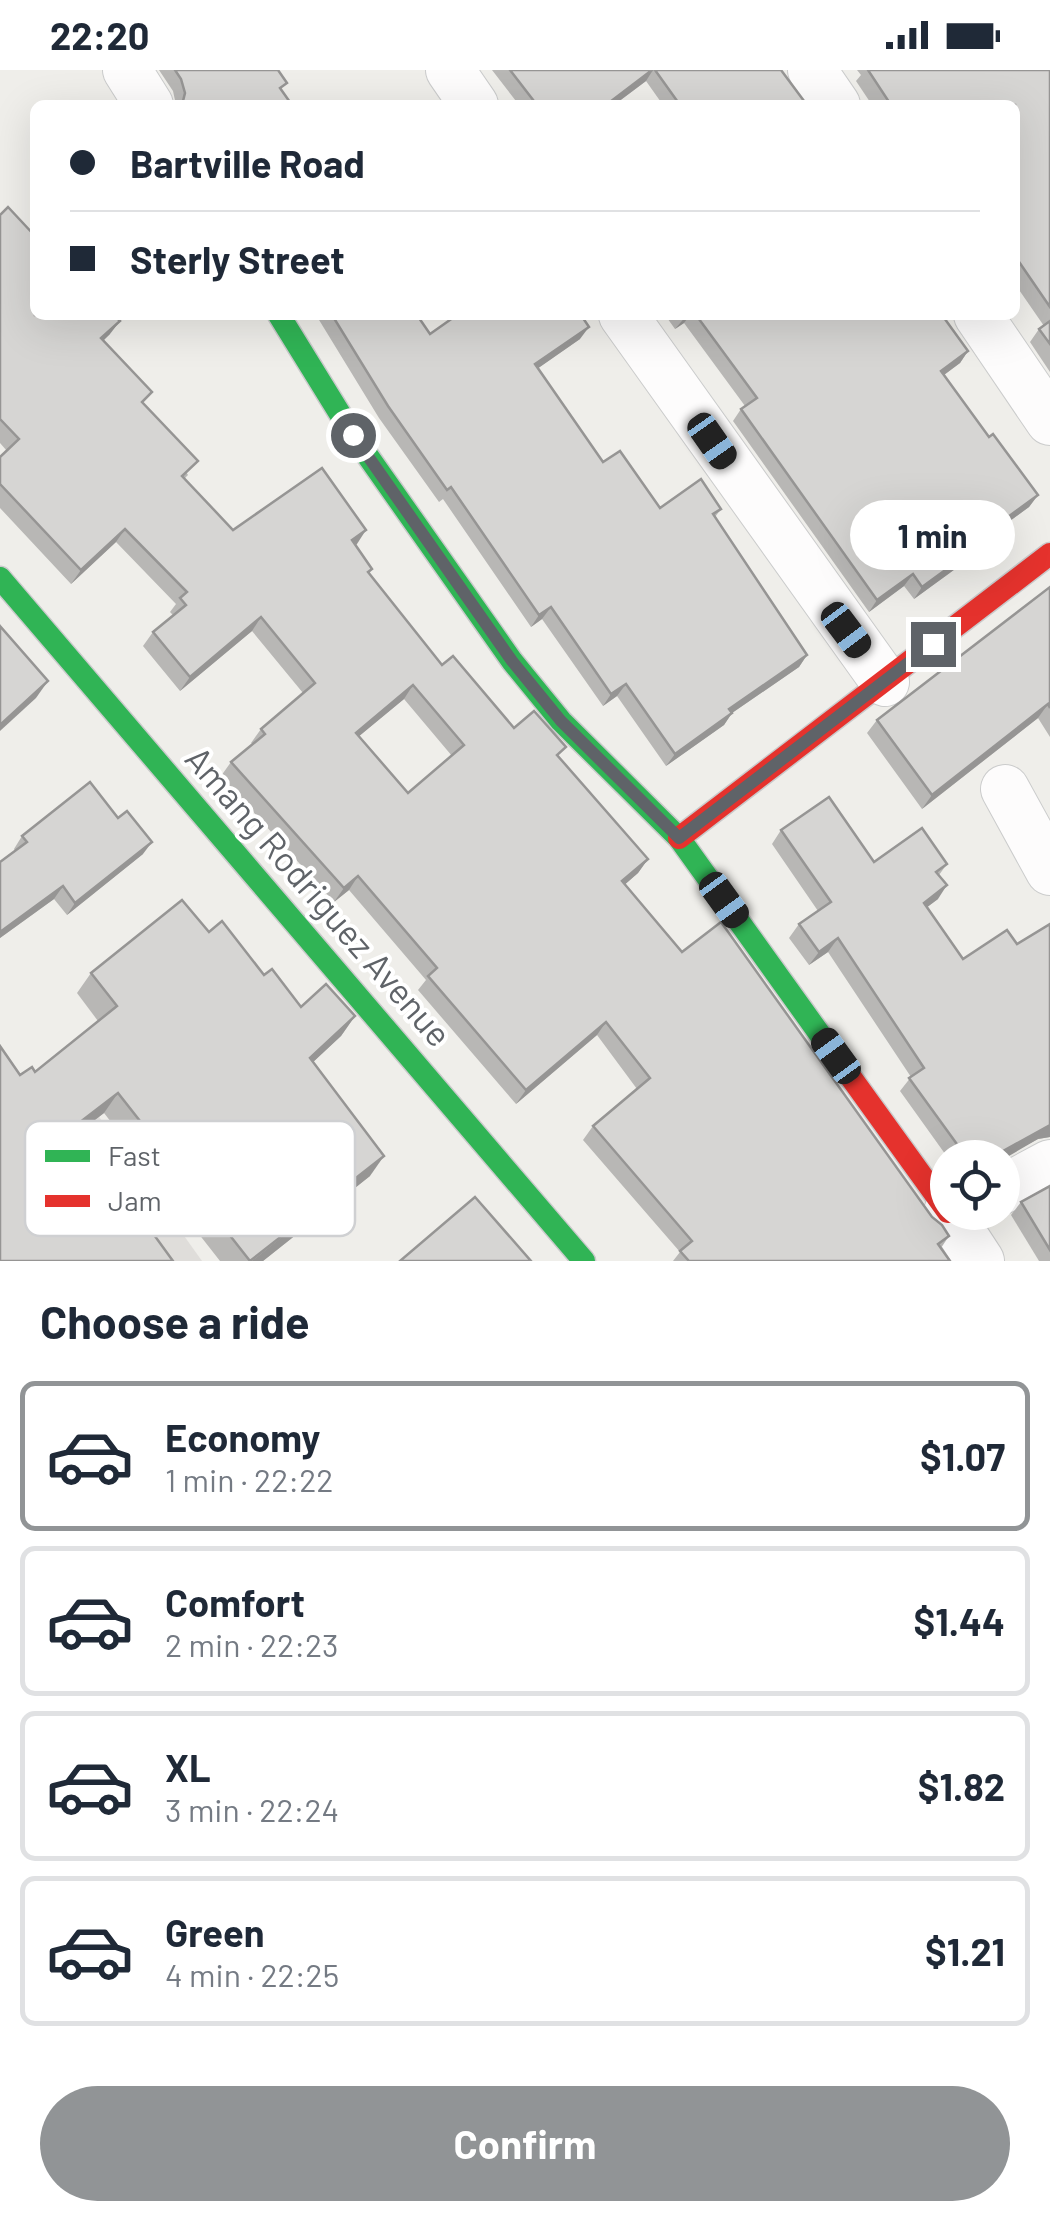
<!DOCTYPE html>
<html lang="en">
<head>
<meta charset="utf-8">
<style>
  body { margin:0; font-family:Barlow,sans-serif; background:#f6f6f7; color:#1f2937; height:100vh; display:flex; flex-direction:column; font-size:38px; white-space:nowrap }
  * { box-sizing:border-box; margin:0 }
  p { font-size:32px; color:#747a83 }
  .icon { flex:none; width:55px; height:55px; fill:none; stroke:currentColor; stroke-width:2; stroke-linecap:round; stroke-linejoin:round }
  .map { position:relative; height:1191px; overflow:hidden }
  .details { display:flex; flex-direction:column; background:#fff; flex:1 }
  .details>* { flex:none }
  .top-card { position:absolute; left:30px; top:30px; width:990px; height:220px; border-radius:15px; box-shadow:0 10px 40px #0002; display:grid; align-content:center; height:220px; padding:0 40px; background:#fff }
  .fabs { position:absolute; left:930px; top:1070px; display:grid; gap:20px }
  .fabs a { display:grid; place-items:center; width:90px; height:90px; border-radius:50%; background:#fff; box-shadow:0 10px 40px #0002; font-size:50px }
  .end { position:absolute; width:45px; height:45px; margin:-22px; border:12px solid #5f6368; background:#fff; box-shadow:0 0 0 5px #fff }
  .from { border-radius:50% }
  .bubble { position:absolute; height:70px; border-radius:35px; background:#fff; box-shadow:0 10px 40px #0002; font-size:32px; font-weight:700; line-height:70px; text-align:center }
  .car { position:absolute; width:30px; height:60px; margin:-30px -15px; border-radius:12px; box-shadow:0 0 8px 2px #0007; background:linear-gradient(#222 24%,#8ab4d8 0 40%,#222 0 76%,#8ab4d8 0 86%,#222 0) }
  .top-card b { display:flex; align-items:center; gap:35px; height:95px; font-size:38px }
  .top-card b+b { border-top:2px solid #e0e1e3 }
  .top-card i { width:25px; height:25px; background:#1f2937 }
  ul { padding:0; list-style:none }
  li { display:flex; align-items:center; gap:30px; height:150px; margin:0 20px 15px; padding:0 20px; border:5px solid #e0e1e3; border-radius:15px }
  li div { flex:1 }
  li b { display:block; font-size:38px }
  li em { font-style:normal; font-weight:700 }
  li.selected { border-color:#919496 }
  li>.icon { width:90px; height:90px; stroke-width:1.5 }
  h2 { padding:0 40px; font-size:45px; line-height:120px }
  .action { display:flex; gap:20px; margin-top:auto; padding:20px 40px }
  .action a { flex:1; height:115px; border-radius:60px; background:#919496; color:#fff; font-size:40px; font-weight:700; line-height:115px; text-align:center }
  .status { display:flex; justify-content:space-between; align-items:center; height:70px; padding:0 50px; background:#fff; direction:ltr }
  .status svg { height:28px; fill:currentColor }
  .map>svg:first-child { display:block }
  .industrial { fill:#dfddda }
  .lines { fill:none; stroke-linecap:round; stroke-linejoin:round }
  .street-casing { stroke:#cbcccc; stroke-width:50 }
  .fast-casing { stroke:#cacacb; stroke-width:25 }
  .jam-casing { stroke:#cacacb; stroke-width:25 }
  .street { stroke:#fdfcfc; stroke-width:48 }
  .fast { stroke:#30b455; stroke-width:22 }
  .jam { stroke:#e5322d; stroke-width:22 }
  .wall { fill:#b8b7b5; fill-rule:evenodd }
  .shaded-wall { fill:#969594 }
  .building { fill:#d6d5d3; stroke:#969594; stroke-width:2.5; fill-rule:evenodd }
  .route { stroke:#5f6368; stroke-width:12 }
  .labels { text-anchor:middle; stroke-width:8; stroke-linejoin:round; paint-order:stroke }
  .street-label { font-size:35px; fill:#5f6368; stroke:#fff }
  .key { fill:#fff; stroke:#cfd0d2; stroke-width:2.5 }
  .key-label { font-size:28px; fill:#5f6368 }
</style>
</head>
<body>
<div class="status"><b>22:20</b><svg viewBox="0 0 49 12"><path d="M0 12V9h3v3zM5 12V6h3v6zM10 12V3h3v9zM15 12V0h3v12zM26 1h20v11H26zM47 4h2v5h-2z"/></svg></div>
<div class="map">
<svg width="1050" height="1191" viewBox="0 0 1050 1191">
  <rect width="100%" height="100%" fill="#efeeea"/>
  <polygon class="industrial" points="92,1037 202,1191 0,1191 0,1119"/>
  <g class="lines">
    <g class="street-casing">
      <g id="street">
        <polyline points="127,0 149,35"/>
        <polyline points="450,0 474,35"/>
        <polyline points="812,0 836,35"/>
        <polyline points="623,245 885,612"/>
        <polyline points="978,245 1050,351"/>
        <polyline points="1005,719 1050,801"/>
        <polyline points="1002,1120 1050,1094"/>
        <polyline points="948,1142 980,1191"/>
      </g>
    </g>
    <g class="fast-casing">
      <g id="fast">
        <polyline points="279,245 353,365 512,591 561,651 679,768 834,984"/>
        <polyline points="0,508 584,1191"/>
      </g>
    </g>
    <g class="jam-casing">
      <g id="jam">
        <polyline points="679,768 1050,484"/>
        <polyline points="834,984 948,1142"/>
      </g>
    </g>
    <use href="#street" class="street"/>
    <use href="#fast" class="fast"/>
    <use href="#jam" class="jam"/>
  </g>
  <g class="wall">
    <polygon points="159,0 278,0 282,20 292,35 176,35 173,21"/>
    <polygon points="492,0 781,0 807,35 663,35 646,11 614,35 519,35"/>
    <polygon points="857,0 1050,0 1050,302 1030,272 1039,259 1044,256 1015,214 1015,35 872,35 856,11 861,5"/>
    <path d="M0 145 110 264 103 271 188 405 184 409 233 460 357 474 355 475 372 499 369 504 442 595 514 658 559 688 648 789 638 803 625 814 682 882 949 1166 941 1178 950 1191H673L680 1182 583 1070 593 1056 637 1019 597 965 516 1034 418 920 426 910 349 820 334 832 221 706 231 692 253 674 251 673 261 659 303 623 252 561 180 621 143 576 153 562 173 545 170 542 176 534 116 472 71 514 0 438V387L7 381 0 373ZM404 629 452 686 408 723 359 666Z"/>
    <polygon points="316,245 417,245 430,264 580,269 538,298 603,392 660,438 721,439 715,447 807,585 799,597 732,643 724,655 666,696 617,626 603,636 542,549 531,557 443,429 439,432 379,348"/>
    <polygon points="665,245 942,245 968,281 960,293 944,305 989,367 1038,425 1029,437 969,481 970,482 962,494 914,529 904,516 869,542 733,351 741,339 745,336 684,253 675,259"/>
    <polygon points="1050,517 1050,667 1038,648 922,739 867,663 877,650"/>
    <polygon points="781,760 874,792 947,794 939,805 938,829 927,837 963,889 1017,874 1050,1067 1038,1069 1002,1088 948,1088 900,1021 911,1007 828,882 809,895 789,868 799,854 818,841 772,774"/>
    <polygon points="22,766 143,784 67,845 54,829 0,868 0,792 15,781 14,779"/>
    <polygon points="209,862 301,937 355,946 341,966 313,992 370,1106 263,1191 220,1191 104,1043 79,1062 20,1005 35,1002 98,951 77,923 91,903"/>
    <polygon points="1050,1116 1050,1191 1039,1191 1011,1145 1021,1132"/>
  </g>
  <g class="shaded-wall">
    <polygon points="653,0 646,11 614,35 606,35"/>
    <polygon points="687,245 690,245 684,253 675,259"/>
    <polygon points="120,251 110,264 91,282 101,268"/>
    <polygon points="589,257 580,269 527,306 535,294"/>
    <polygon points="968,281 960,293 933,313 941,301"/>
    <polygon points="1038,425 1029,437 958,489 967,477"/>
    <polygon points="125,459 116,472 71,514 81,500"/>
    <polygon points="366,460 357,474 342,484 352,470"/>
    <polygon points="970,482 962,494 914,529 922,517"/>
    <polygon points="913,504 904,516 869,542 877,530"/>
    <polygon points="551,537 542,549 531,557 539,545"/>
    <polygon points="261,547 252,561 180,621 190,607"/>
    <polygon points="807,585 799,597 732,643 724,655 666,696 675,684 729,639"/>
    <polygon points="48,611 36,628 0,661 0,655"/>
    <polygon points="626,614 617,626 603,636 611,624"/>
    <polygon points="413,615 404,629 346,677 356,663"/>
    <polygon points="1048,634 1038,648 922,739 932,725"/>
    <polygon points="152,772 143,784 67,845 75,833"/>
    <polygon points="648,789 638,803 613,825 622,811"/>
    <polygon points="358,806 349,820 334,832 344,818"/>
    <polygon points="947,815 938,829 914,847 924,833"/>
    <polygon points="63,816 54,829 0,868 0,862"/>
    <polygon points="838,868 828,882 809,895 819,882"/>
    <polygon points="355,946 341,966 296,1008 310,988"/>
    <polygon points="606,952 597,965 516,1034 526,1020"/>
    <polygon points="118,1023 104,1043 61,1076 75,1056"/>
    <polygon points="1050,1055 1050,1067 1038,1069 1002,1090 1002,1088 993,1088"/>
    <polygon points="384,1086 370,1106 263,1191 252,1191"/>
  </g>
  <g class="building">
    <polygon points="175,0 278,0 287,13 280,18 292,35 182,35 185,23 181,9"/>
    <polygon points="510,0 652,0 606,35 537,35"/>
    <polygon points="655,0 781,0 807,35 680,35"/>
    <polygon points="868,0 1050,0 1050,237 1015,186 1015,35 891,35"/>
    <path d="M8 137 35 166V245H114L120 251 101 268 152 322 142 332 198 391 182 406 233 460 322 398 366 460 352 470 372 499 368 502 442 595 453 586 514 658 534 641 566 677 557 685 648 789 622 811 682 882 721 852 932 1147 942 1155 949 1166 938 1174 950 1191H689L680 1181 692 1171 593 1056 650 1008 606 952 526 1020 428 906 437 898 358 806 344 818 231 692 265 664 261 659 315 613 261 547 190 607 153 562 186 535 180 528 187 522 125 459 81 500 0 414V387L19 369 0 349V145ZM413 615 464 675 408 723 356 663Z"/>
    <polygon points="332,245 417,245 430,264 457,245 581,245 589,257 535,294 603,392 620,381 660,438 701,409 721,439 713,444 807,585 729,639 732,643 675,684 626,614 611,624 551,537 539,545 451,417 447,420 388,336"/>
    <polygon points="696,245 942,245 968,281 941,301 989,367 993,364 1038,425 967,477 970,482 922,517 913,504 877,530 741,339 757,328"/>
    <polygon points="1050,251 1050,274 1039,259"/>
    <polygon points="1050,517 1050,638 1048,634 932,725 877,650"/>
    <polygon points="0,556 48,611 0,655"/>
    <polygon points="90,712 118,748 127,741 152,772 75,833 63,816 0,862 0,792 27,772 22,766"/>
    <polygon points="829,727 874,792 922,758 947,794 936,802 947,815 924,833 963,889 1007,860 1017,874 1050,854 1050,1055 994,1086 991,1082 983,1088 967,1088 909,1008 924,998 838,868 819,882 799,854 831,832 781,760"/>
    <polygon points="182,830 209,862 222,851 264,905 272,899 301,937 326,914 355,946 310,988 384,1086 250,1191 118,1023 75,1056 173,1191 0,1191 0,976 20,1005 32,997 35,1002 117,936 91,903"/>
    <polygon points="1050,1116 1050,1180 1021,1132"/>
    <polygon points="475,1127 531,1191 400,1191"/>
  </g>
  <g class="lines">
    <polyline class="route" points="353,365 512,591 561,651 679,768 933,574"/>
  </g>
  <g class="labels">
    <g class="street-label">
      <text transform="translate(318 827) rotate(49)" y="12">Amang Rodriguez Avenue</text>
    </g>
  </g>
  <rect x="25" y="1051" width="330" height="115" rx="15" class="key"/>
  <rect x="45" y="1080" width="45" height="12" fill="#30b455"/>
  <rect x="45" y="1125" width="45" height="12" fill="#e5322d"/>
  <g class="key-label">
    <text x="108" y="1096">Fast</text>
    <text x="108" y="1141">Jam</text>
  </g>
</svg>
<div class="fabs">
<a><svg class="icon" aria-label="locate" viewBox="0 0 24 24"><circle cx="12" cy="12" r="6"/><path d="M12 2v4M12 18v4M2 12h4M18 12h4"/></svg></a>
</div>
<i class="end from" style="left:353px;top:365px"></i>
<i class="end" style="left:933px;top:574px"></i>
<div class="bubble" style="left:850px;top:430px;width:165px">1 min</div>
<i class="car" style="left:712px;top:371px;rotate:145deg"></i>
<i class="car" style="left:846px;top:560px;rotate:143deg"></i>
<i class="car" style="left:724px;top:830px;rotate:144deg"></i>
<i class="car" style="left:836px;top:986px;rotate:324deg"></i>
<div class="top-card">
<b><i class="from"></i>Bartville Road</b>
<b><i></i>Sterly Street</b>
</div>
</div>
<section class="details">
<h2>Choose a ride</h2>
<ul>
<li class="selected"><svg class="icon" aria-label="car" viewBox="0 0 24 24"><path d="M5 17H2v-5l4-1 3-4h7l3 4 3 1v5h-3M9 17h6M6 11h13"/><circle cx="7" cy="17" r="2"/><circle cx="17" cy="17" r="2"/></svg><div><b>Economy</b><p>1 min · 22:22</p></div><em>$1.07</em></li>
<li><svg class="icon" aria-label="car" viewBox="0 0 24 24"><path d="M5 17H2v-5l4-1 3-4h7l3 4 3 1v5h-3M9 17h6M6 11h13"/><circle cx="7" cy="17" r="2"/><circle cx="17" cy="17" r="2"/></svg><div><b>Comfort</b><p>2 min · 22:23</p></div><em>$1.44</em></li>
<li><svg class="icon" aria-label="car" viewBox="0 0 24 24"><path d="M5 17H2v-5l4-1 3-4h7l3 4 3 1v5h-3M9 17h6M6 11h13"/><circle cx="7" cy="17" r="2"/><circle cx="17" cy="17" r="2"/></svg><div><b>XL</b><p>3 min · 22:24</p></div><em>$1.82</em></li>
<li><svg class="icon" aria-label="car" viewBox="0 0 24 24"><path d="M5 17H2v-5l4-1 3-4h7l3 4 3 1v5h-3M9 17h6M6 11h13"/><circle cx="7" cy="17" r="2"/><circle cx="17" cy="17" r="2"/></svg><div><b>Green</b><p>4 min · 22:25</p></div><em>$1.21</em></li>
</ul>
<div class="action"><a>Confirm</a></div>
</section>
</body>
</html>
